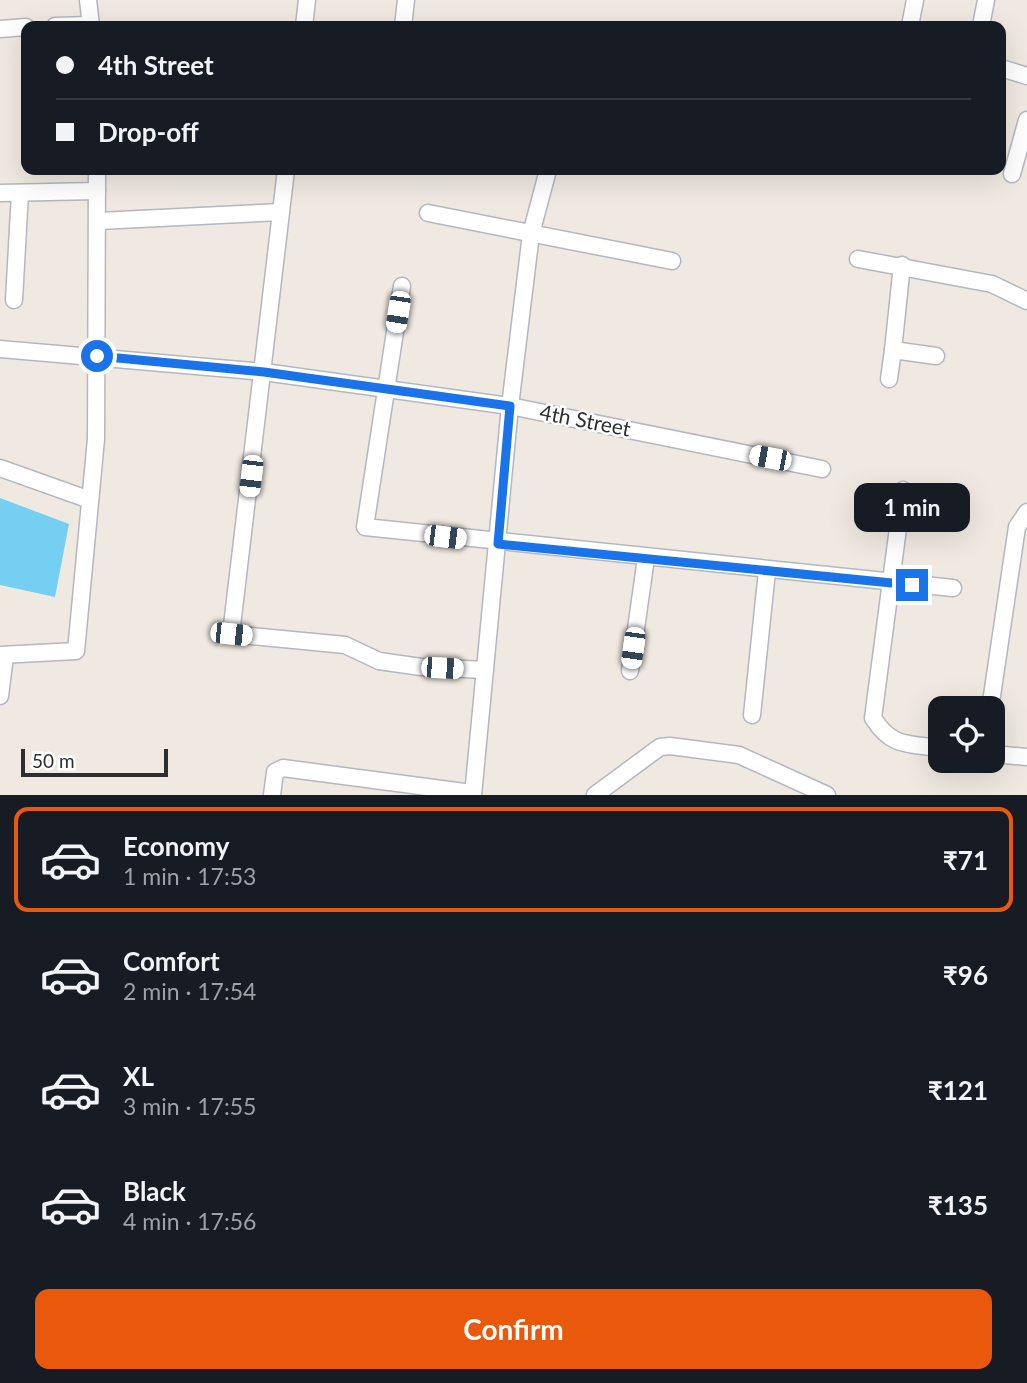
<!DOCTYPE html>
<html lang="en">
<head>
<meta charset="utf-8">
<style>
  body { margin:0; font-family:Lato,sans-serif; background:#242831; color:#f1f3f6; height:100vh; display:flex; flex-direction:column; font-size:26px; white-space:nowrap }
  * { box-sizing:border-box; margin:0 }
  p { font-size:23px; color:#9ea1a6 }
  .icon { flex:none; width:38px; height:38px; fill:none; stroke:currentColor; stroke-width:2; stroke-linecap:round; stroke-linejoin:round }
  .map { position:relative; height:795px; overflow:hidden }
  .side { display:flex; flex-direction:column; background:#171b24; flex:1 }
  .side>* { flex:none }
  .hud { position:absolute; left:21px; top:21px; width:985px; height:154px; border-radius:14px; box-shadow:0 7px 28px #0002; display:grid; align-content:center; height:154px; padding:0 35px; background:#171b24 }
  .controls { position:absolute; left:928px; top:696px; display:grid; gap:14px }
  .controls a { display:grid; place-items:center; width:77px; height:77px; border-radius:14px; background:#171b24; box-shadow:0 7px 28px #0002; font-size:35px }
  .scale { position:absolute; left:21px; bottom:18px; width:147px; box-sizing:border-box; padding-left:7px; border:4px solid #2e2e2e; border-top:0; font-size:19px; line-height:24px; white-space:nowrap; color:#2e2e2e; -webkit-text-stroke:5px #fff; paint-order:stroke }
  .end { position:absolute; width:32px; height:32px; margin:-16px; border:9px solid #1a73e8; background:#fff; box-shadow:0 0 0 4px #fff }
  .from { border-radius:50% }
  .bubble { position:absolute; height:49px; border-radius:14px; background:#171b24; box-shadow:0 7px 28px #0002; font-size:23px; font-weight:700; line-height:49px; text-align:center }
  .car { position:absolute; width:21px; height:42px; margin:-21px -10px; border-radius:9px; box-shadow:0 0 5px 2px #0007; background:linear-gradient(#fff 24%,#345 0 40%,#fff 0 76%,#345 0 86%,#fff 0) }
  .hud b { display:flex; align-items:center; gap:24px; height:66px; font-size:26px }
  .hud b+b { border-top:2px solid #363941 }
  .hud i { width:18px; height:18px; background:#f1f3f6 }
  ul { padding:12px 0 0; list-style:none }
  li { display:flex; align-items:center; gap:21px; height:105px; margin:0 14px 10px; padding:0 21px; border:4px solid transparent; border-radius:14px }
  li div { flex:1 }
  li b { display:block; font-size:26px }
  li em { font-style:normal; font-weight:700 }
  li.current { border-color:#ea580c }
  li>.icon { width:63px; height:63px; stroke-width:1.5 }
  .button { display:flex; gap:14px; margin-top:auto; padding:14px 35px }
  .button a { flex:1; height:80px; border-radius:14px; background:#ea580c; color:#fff; font-size:28px; font-weight:700; line-height:80px; text-align:center }
  .map>svg:first-child { display:block }
  .water { fill:#75cff0 }
  .lines { fill:none; stroke-linecap:round; stroke-linejoin:round }
  .street-casing { stroke:#b4b7c1; stroke-width:19 }
  .street { stroke:#fff; stroke-width:16 }
  .route { stroke:#1a73e8; stroke-width:9 }
  .labels { text-anchor:middle; stroke-width:5; stroke-linejoin:round; paint-order:stroke }
  .street-label { font-size:21px; fill:#2e2e2e; stroke:#fff }
</style>
</head>
<body>
<div class="map">
<svg width="1027" height="795" viewBox="0 0 1027 795">
  <rect width="100%" height="100%" fill="#efe9e1"/>
  <polygon class="water" points="0,498 69,524 55,597 0,585"/>
  <g class="lines">
    <g class="street-casing">
      <g id="street">
        <polyline points="88,0 91,26"/>
        <polyline points="55,26 91,25"/>
        <polyline points="304,26 307,0"/>
        <polyline points="403,26 406,0"/>
        <polyline points="910,26 915,0"/>
        <polyline points="981,26 986,0"/>
        <polyline points="0,29 26,27"/>
        <polyline points="1001,68 1027,76"/>
        <polyline points="286,170 231,634 345,645 379,661 421,667 485,670"/>
        <polyline points="1012,174 1027,120"/>
        <polyline points="0,193 97,191"/>
        <polyline points="428,213 672,261"/>
        <polyline points="99,221 281,212"/>
        <polyline points="858,259 992,284 1027,301"/>
        <polyline points="902,265 893,350 936,356"/>
        <polyline points="402,286 365,527 953,588"/>
        <polyline points="14,300 20,193"/>
        <polyline points="0,349 264,372 510,406 822,469"/>
        <polyline points="889,379 893,350"/>
        <polyline points="0,468 90,500"/>
        <path d="M903 490 873 718C891 747 908 744 940 748"/>
        <polyline points="0,655 76,651 96,439 97,170"/>
        <polyline points="630,671 646,558"/>
        <polyline points="0,696 5,656"/>
        <polyline points="990,709 1017,527 1027,512"/>
        <polyline points="752,715 767,571"/>
        <polyline points="992,754 1027,757"/>
        <polyline points="272,795 275,772 283,768 472,793"/>
        <polyline points="473,795 510,406 531,234 548,170"/>
        <polyline points="595,795 660,747 670,746 739,755 827,795"/>
      </g>
    </g>
    <use href="#street" class="street"/>
  </g>
  <g class="lines">
    <polyline class="route" points="97,356 264,372 510,406 498,544 912,585"/>
  </g>
  <g class="labels">
    <g class="street-label">
      <text transform="translate(585 421) rotate(11)" y="7">4th Street</text>
    </g>
  </g>
</svg>
<div class="controls">
<a><svg class="icon" aria-label="locate" viewBox="0 0 24 24"><circle cx="12" cy="12" r="6"/><path d="M12 2v4M12 18v4M2 12h4M18 12h4"/></svg></a>
</div>
<div class="scale">50 m</div>
<i class="end from" style="left:97px;top:356px"></i>
<i class="end" style="left:912px;top:585px"></i>
<div class="bubble" style="left:854px;top:483px;width:116px">1 min</div>
<i class="car" style="left:398px;top:312px;rotate:189deg"></i>
<i class="car" style="left:770px;top:458px;rotate:281deg"></i>
<i class="car" style="left:251px;top:476px;rotate:187deg"></i>
<i class="car" style="left:445px;top:537px;rotate:97deg"></i>
<i class="car" style="left:231px;top:634px;rotate:96deg"></i>
<i class="car" style="left:633px;top:648px;rotate:188deg"></i>
<i class="car" style="left:442px;top:668px;rotate:93deg"></i>
<div class="hud">
<b><i class="from"></i>4th Street</b>
<b><i></i>Drop-off</b>
</div>
</div>
<section class="side">
<ul>
<li class="current"><svg class="icon" aria-label="car" viewBox="0 0 24 24"><path d="M5 17H2v-5l4-1 3-4h7l3 4 3 1v5h-3M9 17h6M6 11h13"/><circle cx="7" cy="17" r="2"/><circle cx="17" cy="17" r="2"/></svg><div><b>Economy</b><p>1 min · 17:53</p></div><em>₹71</em></li>
<li><svg class="icon" aria-label="car" viewBox="0 0 24 24"><path d="M5 17H2v-5l4-1 3-4h7l3 4 3 1v5h-3M9 17h6M6 11h13"/><circle cx="7" cy="17" r="2"/><circle cx="17" cy="17" r="2"/></svg><div><b>Comfort</b><p>2 min · 17:54</p></div><em>₹96</em></li>
<li><svg class="icon" aria-label="car" viewBox="0 0 24 24"><path d="M5 17H2v-5l4-1 3-4h7l3 4 3 1v5h-3M9 17h6M6 11h13"/><circle cx="7" cy="17" r="2"/><circle cx="17" cy="17" r="2"/></svg><div><b>XL</b><p>3 min · 17:55</p></div><em>₹121</em></li>
<li><svg class="icon" aria-label="car" viewBox="0 0 24 24"><path d="M5 17H2v-5l4-1 3-4h7l3 4 3 1v5h-3M9 17h6M6 11h13"/><circle cx="7" cy="17" r="2"/><circle cx="17" cy="17" r="2"/></svg><div><b>Black</b><p>4 min · 17:56</p></div><em>₹135</em></li>
</ul>
<div class="button"><a>Confirm</a></div>
</section>
</body>
</html>
